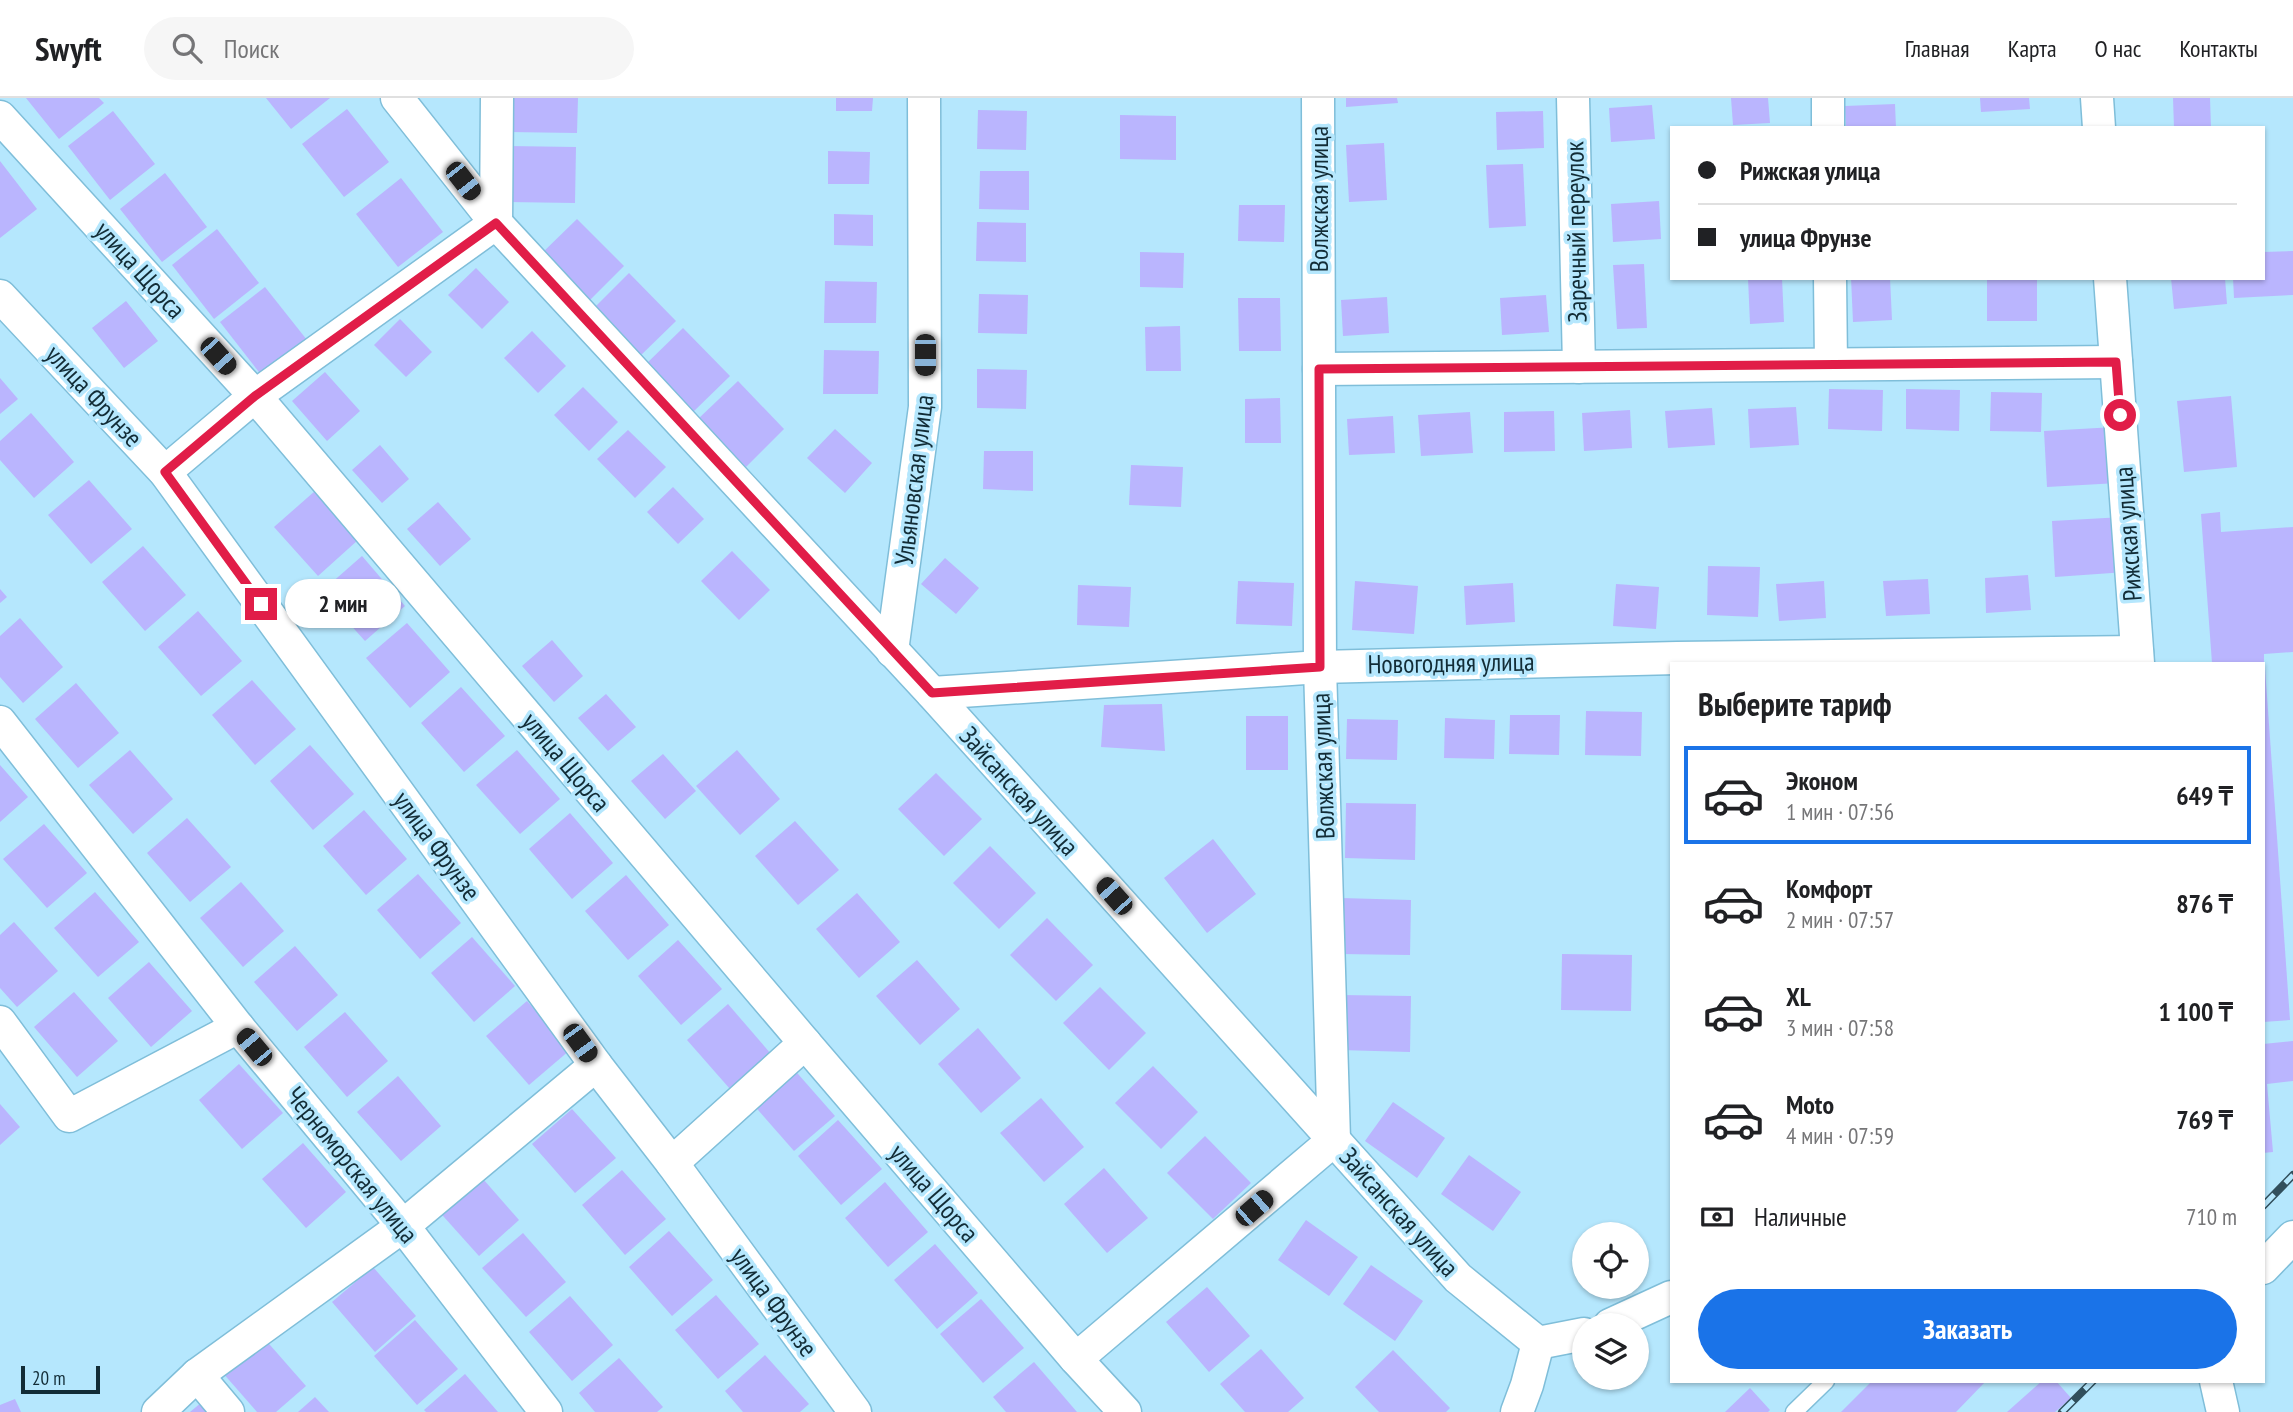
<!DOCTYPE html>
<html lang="ru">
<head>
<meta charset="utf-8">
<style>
  body { margin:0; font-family:"PT Sans Narrow",sans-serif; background:#f6f6f6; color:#202124; height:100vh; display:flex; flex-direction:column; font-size:26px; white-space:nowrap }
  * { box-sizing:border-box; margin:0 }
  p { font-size:23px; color:#757577 }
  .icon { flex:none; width:38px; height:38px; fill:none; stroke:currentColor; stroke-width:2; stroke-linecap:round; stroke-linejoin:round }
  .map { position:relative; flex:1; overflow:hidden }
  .sheet { position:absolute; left:1670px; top:564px; width:595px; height:721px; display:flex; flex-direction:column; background:#fff; border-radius:0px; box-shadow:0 2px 5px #0004 }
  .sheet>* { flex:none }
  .hud { position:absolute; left:1670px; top:28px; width:595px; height:154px; border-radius:0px; box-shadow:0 2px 5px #0004; display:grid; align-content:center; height:154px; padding:0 28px; background:#fff }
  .tools { position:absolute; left:1572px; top:1124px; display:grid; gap:14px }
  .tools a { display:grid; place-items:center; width:77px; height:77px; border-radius:50%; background:#fff; box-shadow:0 2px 5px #0004; font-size:35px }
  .scale { position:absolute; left:21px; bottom:18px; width:79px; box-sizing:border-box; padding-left:7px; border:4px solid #122c36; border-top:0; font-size:19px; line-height:24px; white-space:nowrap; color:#122c36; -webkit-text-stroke:5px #b5e7fd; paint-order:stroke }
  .end { position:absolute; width:32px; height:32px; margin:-16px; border:9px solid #e11d48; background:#fff; box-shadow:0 0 0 4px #fff }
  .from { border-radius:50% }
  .bubble { position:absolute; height:49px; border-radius:24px; background:#fff; box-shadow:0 2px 5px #0004; font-size:23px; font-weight:700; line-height:49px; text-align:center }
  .car { position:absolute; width:21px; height:42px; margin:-21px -10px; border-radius:9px; box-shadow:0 0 5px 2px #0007; background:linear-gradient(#222 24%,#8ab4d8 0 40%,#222 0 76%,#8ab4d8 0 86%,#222 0) }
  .hud b { display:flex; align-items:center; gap:24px; height:66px; font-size:26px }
  .hud b+b { border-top:2px solid #e0e0e0 }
  .hud i { width:18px; height:18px; background:#202124 }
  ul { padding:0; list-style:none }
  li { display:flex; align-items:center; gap:21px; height:98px; margin:0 14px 10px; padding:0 14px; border:4px solid transparent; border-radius:0px }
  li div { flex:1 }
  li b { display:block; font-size:26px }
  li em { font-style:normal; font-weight:700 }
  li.selected { border-color:#1a73e8 }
  li>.icon { width:63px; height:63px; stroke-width:1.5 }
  h2 { padding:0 28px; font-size:32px; line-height:84px }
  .pay { display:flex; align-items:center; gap:18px; height:77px; padding:0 28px; font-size:26px }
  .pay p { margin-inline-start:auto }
  .primary-button { display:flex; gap:14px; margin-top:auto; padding:14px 28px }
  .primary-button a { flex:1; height:80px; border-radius:42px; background:#1a73e8; color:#fff; font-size:28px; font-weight:700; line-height:80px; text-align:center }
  header { display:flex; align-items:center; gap:42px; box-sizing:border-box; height:98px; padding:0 35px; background:#fff; border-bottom:2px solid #e0e0e0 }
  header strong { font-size:33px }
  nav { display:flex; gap:38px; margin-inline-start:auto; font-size:24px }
  .search { width:490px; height:63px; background:#f6f6f6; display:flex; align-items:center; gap:18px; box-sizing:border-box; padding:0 24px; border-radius:38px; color:#757577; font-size:26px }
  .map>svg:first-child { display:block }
  .building { fill:#bab5fe }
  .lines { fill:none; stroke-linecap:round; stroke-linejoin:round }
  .lane-casing { stroke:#7fbed9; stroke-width:19 }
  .street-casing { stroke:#7fbed9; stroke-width:35 }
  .lane { stroke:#fff; stroke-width:16 }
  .street { stroke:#fff; stroke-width:32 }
  .rail-casing { stroke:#314f5c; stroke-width:8 }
  .rail { stroke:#b5e7fd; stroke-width:5; stroke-dasharray:16; stroke-linecap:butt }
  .route { stroke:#e11d48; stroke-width:9 }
  .labels { text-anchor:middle; stroke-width:7; stroke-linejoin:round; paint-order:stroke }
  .street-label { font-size:26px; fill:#122c36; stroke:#b5e7fd }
</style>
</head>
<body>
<header>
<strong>Swyft</strong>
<div class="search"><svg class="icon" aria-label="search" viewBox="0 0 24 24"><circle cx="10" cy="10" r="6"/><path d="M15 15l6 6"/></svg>Поиск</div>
<nav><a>Главная</a><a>Карта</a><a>О нас</a><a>Контакты</a></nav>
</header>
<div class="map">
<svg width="2293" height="1314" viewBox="0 0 2293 1314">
  <rect width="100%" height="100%" fill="#b5e7fd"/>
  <g class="building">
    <polygon points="26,0 99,0 104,5 59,41"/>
    <polygon points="266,0 330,0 291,31"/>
    <polygon points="507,0 578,0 577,35 507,34"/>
    <polygon points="836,0 873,0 872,13 836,13"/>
    <polygon points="1346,0 1397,0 1398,5 1346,9"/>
    <polygon points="1731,0 1768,0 1770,25 1733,27"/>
    <polygon points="1980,0 2029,0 2030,11 1981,14"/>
    <polygon points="2173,0 2210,0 2211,30 2174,30"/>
    <polygon points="1895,6 1896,30 1846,30 1845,8"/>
    <polygon points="1652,7 1655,41 1611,44 1609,10"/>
    <polygon points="347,11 389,64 344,99 302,46"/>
    <polygon points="978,12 1027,13 1026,52 977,51"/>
    <polygon points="113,13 155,66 110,102 68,48"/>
    <polygon points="1543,13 1544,50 1497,52 1496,14"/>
    <polygon points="1120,17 1176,18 1176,62 1120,61"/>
    <polygon points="1384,45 1387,102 1349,104 1346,47"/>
    <polygon points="506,48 576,49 575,105 505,104"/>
    <polygon points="828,53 870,54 869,86 828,86"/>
    <polygon points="0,63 37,111 0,140"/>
    <polygon points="1523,66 1526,128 1489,130 1486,67"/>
    <polygon points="980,73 1029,73 1029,112 979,111"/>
    <polygon points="165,75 207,129 162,164 120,111"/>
    <polygon points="401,80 443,134 398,169 356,116"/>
    <polygon points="1659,103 1661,141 1613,144 1611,106"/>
    <polygon points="1239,107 1285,107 1284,144 1238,143"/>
    <polygon points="834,116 873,117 873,148 834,147"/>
    <polygon points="577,121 624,168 585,207 538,159"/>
    <polygon points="977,124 1026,125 1026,164 976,163"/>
    <polygon points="217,131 259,185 214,221 172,167"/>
    <polygon points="2293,153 2293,197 2234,200 2233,180 2263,180 2263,154"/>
    <polygon points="1140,154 1184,155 1183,190 1140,189"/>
    <polygon points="1644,166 1647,230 1617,231 1613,167"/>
    <polygon points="476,170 509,204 482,231 448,197"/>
    <polygon points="629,175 676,223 637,261 591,213"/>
    <polygon points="1748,180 1782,180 1784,224 1750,226"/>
    <polygon points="1851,180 1890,180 1892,222 1853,224"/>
    <rect x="1987" y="180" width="50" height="43"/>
    <polygon points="2171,180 2225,180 2227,206 2174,211"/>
    <polygon points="825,183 877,184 876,225 824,225"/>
    <polygon points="265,189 307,242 262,278 220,224"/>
    <polygon points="979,196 1028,197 1027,236 978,235"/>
    <polygon points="1546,197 1549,234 1502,237 1500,200"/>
    <polygon points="1387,199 1389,235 1343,238 1341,202"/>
    <polygon points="1238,200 1280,200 1281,253 1239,253"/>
    <polygon points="126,203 158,243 124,270 92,230"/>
    <polygon points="400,221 432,254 406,279 374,247"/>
    <polygon points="1180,228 1181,273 1146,273 1145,229"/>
    <polygon points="683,230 730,278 691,316 644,268"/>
    <polygon points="532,233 566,268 538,295 504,260"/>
    <polygon points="824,252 879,253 878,296 823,296"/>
    <polygon points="977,271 1027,272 1026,311 977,310"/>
    <polygon points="325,274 360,313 327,343 292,303"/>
    <polygon points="0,280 18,301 0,316"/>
    <polygon points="738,283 784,331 746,369 698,321"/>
    <polygon points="583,289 618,324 589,353 554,317"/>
    <polygon points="1829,291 1883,292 1882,333 1828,331"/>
    <polygon points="1906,291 1960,292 1959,333 1906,331"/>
    <polygon points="1991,294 2042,295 2041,334 1990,333"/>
    <polygon points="2231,298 2237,369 2184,374 2177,303"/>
    <polygon points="1280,300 1281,345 1245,345 1245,301"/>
    <polygon points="1796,309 1799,347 1750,350 1748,311"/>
    <polygon points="1712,310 1715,347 1668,350 1665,313"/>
    <polygon points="1630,312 1632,350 1584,353 1582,315"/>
    <polygon points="1554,313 1555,353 1504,354 1504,314"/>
    <polygon points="1470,314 1473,355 1421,358 1418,317"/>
    <polygon points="31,315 74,364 34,400 0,362 0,343"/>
    <polygon points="1393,318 1395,355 1349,357 1347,321"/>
    <polygon points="2115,329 2118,385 2047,389 2044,333"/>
    <polygon points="835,331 872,365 845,395 807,360"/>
    <polygon points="628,332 666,369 635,400 597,361"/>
    <polygon points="380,347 409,381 382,405 352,372"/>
    <polygon points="984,353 1033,353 1033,393 983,391"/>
    <polygon points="1131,367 1183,369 1181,409 1129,407"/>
    <polygon points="89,382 132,431 91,466 48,417"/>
    <polygon points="673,389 704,421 678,446 647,414"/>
    <polygon points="315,393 358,442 318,478 274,429"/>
    <polygon points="438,404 471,441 440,468 407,431"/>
    <polygon points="2220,414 2221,434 2293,429 2293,554 2264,556 2264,565 2212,565 2201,416"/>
    <polygon points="2123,419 2126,474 2055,479 2052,423"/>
    <polygon points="143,448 186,497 145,533 102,484"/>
    <polygon points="732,453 770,492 739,522 701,483"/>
    <polygon points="362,458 405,508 365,543 321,494"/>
    <polygon points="945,460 979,490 956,516 921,486"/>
    <polygon points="1708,468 1760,469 1758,519 1707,517"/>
    <polygon points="2028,477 2031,512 1986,515 1985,480"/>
    <polygon points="1928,481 1930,516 1886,518 1883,483"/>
    <polygon points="1238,483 1294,485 1292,528 1236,526"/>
    <polygon points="1355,483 1418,488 1414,536 1352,532"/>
    <polygon points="1824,483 1826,520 1779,523 1776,486"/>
    <polygon points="1513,485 1515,524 1466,527 1464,488"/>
    <polygon points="1616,486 1659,489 1656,531 1613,528"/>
    <polygon points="1078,487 1131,489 1129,529 1077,527"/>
    <polygon points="0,491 7,499 0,505"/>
    <polygon points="198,513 242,563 201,598 158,549"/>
    <polygon points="20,520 63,569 23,605 0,579 0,538"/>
    <polygon points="407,525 450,574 410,610 366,560"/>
    <polygon points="552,542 583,578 554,604 522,568"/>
    <polygon points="2263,570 2265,570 2290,922 2263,924"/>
    <polygon points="252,582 296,631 255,667 212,617"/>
    <polygon points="76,585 119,635 78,670 35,621"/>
    <polygon points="461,589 505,638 464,674 421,625"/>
    <polygon points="606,596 636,629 608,653 578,620"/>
    <polygon points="1162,606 1165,653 1101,649 1104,607"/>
    <polygon points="1586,613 1642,614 1641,658 1585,657"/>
    <polygon points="1510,617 1560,617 1559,657 1509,656"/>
    <rect x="1246" y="618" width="42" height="54"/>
    <polygon points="1445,620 1495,622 1494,661 1444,660"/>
    <polygon points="1347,621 1398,622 1397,662 1346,661"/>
    <polygon points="310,647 354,696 313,732 270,683"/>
    <polygon points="130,652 173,701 133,736 89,687"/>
    <polygon points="517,652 560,701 520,736 476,687"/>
    <polygon points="737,652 780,701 740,737 696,688"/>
    <polygon points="663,656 696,693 665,721 631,683"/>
    <polygon points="0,667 28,699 0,724"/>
    <polygon points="936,675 982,721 944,758 898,711"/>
    <polygon points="1346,705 1416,706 1415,762 1345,760"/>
    <polygon points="364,712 407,761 366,797 323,748"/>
    <polygon points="570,715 613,765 572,801 529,751"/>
    <polygon points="187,720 231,769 190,804 147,755"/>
    <polygon points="795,723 839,772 798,807 755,758"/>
    <polygon points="44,726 87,775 47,810 3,761"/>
    <polygon points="1213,741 1256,796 1207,835 1164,780"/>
    <polygon points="990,748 1036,795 999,831 953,785"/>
    <polygon points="418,776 461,825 420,861 377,812"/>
    <polygon points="626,777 669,827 628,862 585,813"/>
    <polygon points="241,784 284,833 243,869 200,820"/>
    <polygon points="95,794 139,844 98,879 54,830"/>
    <polygon points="857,795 900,844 859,880 816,831"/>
    <polygon points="1341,800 1411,802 1410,857 1340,856"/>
    <polygon points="1047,820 1093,867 1056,903 1010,857"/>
    <polygon points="14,824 58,873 17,909 0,890 0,837"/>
    <polygon points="472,839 515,888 474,924 431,875"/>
    <polygon points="678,842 722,891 681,927 638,878"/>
    <polygon points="295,848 338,897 297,933 254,884"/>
    <polygon points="1562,856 1632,857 1631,913 1561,912"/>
    <polygon points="917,862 960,911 920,947 876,898"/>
    <polygon points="149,864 192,913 151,949 108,900"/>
    <polygon points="1100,889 1146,935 1109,972 1063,925"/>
    <polygon points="74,894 118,943 77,979 34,929"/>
    <polygon points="1341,897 1411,898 1410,954 1340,952"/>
    <polygon points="527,903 570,952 529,987 486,938"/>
    <polygon points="728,906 771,956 730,991 687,942"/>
    <polygon points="345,914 388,963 347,999 304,949"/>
    <polygon points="978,930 1021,980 981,1015 938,966"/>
    <polygon points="2293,943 2293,983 2267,986 2273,1054 2263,1055 2263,946"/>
    <polygon points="239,966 283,1015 242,1051 199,1002"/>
    <polygon points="791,968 835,1018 794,1053 751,1004"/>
    <polygon points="1153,968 1198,1014 1161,1051 1115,1005"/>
    <polygon points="398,978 441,1028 401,1063 357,1014"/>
    <polygon points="1041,1000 1084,1049 1044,1084 1000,1035"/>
    <polygon points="1393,1004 1445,1040 1417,1080 1365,1043"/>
    <polygon points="0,1006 20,1029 0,1047"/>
    <polygon points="572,1011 616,1060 575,1095 532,1046"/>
    <polygon points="838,1022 882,1071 841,1107 798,1058"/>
    <polygon points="1205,1038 1251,1085 1213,1121 1167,1075"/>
    <polygon points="303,1045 346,1094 306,1130 262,1081"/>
    <polygon points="1469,1057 1521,1094 1493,1133 1441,1096"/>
    <polygon points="1104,1070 1148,1120 1107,1155 1064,1106"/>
    <polygon points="622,1072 666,1121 625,1157 582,1107"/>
    <polygon points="476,1073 519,1122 479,1158 435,1109"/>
    <polygon points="885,1084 928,1134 888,1169 845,1120"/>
    <polygon points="1306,1122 1358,1159 1329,1198 1278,1162"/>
    <polygon points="669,1133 713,1182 672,1218 629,1169"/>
    <polygon points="523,1135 566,1184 526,1219 482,1170"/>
    <polygon points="935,1146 978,1195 937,1231 894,1182"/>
    <polygon points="1371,1167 1423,1203 1395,1243 1343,1206"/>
    <polygon points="373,1169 416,1218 375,1254 332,1204"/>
    <polygon points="1207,1189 1250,1238 1209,1274 1166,1224"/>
    <polygon points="716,1197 759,1246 718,1281 675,1232"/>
    <polygon points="570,1198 613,1247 572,1283 529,1234"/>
    <polygon points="981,1201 1024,1250 983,1285 940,1236"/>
    <polygon points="415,1222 458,1271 417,1307 374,1258"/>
    <polygon points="263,1239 306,1288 276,1314 257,1314 222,1274"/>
    <polygon points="1261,1251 1304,1300 1288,1314 1245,1314 1220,1286"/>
    <polygon points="1393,1252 1450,1310 1446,1314 1379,1314 1355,1289"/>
    <polygon points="765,1257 809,1306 800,1314 743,1314 725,1293"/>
    <polygon points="619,1260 663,1309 657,1314 595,1314 579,1295"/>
    <polygon points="1034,1264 1077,1314 1006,1314 993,1299"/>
    <polygon points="465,1276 498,1314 426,1314 424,1312"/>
    <polygon points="1872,1283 1986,1283 1956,1314 1841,1314"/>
    <polygon points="2042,1283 2056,1283 2071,1300 2055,1314 2007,1314"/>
    <polygon points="1750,1290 1770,1312 1768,1314 1725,1314"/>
    <polygon points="315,1299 329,1314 298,1314"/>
    <polygon points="15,1301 21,1314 0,1314 0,1307"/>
    <polygon points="202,1304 211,1314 190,1314"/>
  </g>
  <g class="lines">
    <g class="lane-casing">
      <polyline id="lane" points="1794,1314 1826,1283"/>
    </g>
    <g class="street-casing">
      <g id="street">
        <polyline points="397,0 496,125 932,595 1458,1180 1538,1245 1584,1236"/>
        <polyline points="1573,0 1579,269"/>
        <polyline points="1828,0 1828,30"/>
        <polyline points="2097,0 2099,30"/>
        <polyline points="0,19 255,298 805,945 1076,1261 1125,1314"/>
        <polyline points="1830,180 1831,266"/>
        <polyline points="2110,180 2138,565"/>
        <polyline points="0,198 165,374 596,967 672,1065 855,1314"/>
        <polyline points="1319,271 2116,264"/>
        <polyline points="165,374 255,298 496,125 497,0"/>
        <polyline points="892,553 925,309 924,0"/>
        <polyline points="932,595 1320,569 1677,560 2137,554"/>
        <polyline points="0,624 238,929 403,1128 546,1314"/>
        <polyline points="0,924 69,1018 238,929"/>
        <polyline points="672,1065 805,945"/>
        <polyline points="2263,1170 2293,1139"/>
        <polyline points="1610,1227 1671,1199"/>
        <polyline points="1076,1261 1334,1042 1320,569 1318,0"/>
        <polyline points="197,1277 228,1314"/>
        <polyline points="2216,1283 2223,1314"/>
        <polyline points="158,1314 197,1277 403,1128 596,967"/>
        <polyline points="1517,1314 1527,1287 1538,1245"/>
      </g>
    </g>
    <use href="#lane" class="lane"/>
    <use href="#street" class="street"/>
    <g class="rail-casing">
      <g id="rail">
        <polyline points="2263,1108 2293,1077"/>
        <polyline points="2062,1314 2093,1283"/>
      </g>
    </g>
    <use href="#rail" class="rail"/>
  </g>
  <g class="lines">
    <polyline class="route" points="261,506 165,374 255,298 496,125 932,595 1320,569 1319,271 2116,264 2120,317"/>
  </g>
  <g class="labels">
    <g class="street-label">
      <text transform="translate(1319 101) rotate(-90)" y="9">Волжская улица</text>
      <text transform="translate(1576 134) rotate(-91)" y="9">Заречный переулок</text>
      <text transform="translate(140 172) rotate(48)" y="9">улица Щорса</text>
      <text transform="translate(94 298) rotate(47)" y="9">улица Фрунзе</text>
      <text transform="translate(914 382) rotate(-83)" y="9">Ульяновская улица</text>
      <text transform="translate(2128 436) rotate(-94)" y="9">Рижская улица</text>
      <text transform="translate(1451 565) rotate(-1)" y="9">Новогодняя улица</text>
      <text transform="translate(566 664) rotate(50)" y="9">улица Щорса</text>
      <text transform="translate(1323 668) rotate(-92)" y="9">Волжская улица</text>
      <text transform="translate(1019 693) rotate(48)" y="9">Зайсанская улица</text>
      <text transform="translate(437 748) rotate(54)" y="9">улица Фрунзе</text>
      <text transform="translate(352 1067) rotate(51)" y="9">Черноморская улица</text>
      <text transform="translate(934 1095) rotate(49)" y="9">улица Щорса</text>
      <text transform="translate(1399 1114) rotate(48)" y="9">Зайсанская улица</text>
      <text transform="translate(774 1204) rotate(54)" y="9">улица Фрунзе</text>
    </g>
  </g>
</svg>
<div class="tools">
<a><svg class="icon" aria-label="locate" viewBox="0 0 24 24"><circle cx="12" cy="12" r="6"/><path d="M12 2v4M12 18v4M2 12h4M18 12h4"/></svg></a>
<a><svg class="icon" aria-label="layers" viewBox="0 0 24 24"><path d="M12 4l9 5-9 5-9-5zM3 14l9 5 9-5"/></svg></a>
</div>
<div class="scale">20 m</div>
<i class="end from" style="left:2120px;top:317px"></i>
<i class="end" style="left:261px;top:506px"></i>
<div class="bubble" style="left:285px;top:481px;width:116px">2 мин</div>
<i class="car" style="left:463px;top:83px;rotate:142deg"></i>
<i class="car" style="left:925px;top:257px;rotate:180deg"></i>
<i class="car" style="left:218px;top:258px;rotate:138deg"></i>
<i class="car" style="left:1114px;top:798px;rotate:318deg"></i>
<i class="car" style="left:580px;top:945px;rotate:144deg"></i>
<i class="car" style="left:254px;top:949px;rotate:320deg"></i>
<i class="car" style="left:1254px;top:1110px;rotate:49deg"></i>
<div class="hud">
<b><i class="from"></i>Рижская улица</b>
<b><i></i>улица Фрунзе</b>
</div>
<section class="sheet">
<h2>Выберите тариф</h2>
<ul>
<li class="selected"><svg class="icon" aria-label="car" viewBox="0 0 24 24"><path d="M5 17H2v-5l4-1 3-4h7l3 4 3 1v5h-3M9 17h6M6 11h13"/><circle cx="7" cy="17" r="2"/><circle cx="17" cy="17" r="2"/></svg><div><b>Эконом</b><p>1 мин · 07:56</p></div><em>649 ₸</em></li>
<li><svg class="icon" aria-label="car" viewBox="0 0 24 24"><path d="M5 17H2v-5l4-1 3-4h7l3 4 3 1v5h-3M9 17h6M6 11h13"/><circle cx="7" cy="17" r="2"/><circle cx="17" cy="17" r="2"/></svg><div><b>Комфорт</b><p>2 мин · 07:57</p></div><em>876 ₸</em></li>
<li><svg class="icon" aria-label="car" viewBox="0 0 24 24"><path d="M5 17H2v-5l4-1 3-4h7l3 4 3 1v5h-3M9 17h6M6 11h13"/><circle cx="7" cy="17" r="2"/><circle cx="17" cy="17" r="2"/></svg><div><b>XL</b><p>3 мин · 07:58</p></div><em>1 100 ₸</em></li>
<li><svg class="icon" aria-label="car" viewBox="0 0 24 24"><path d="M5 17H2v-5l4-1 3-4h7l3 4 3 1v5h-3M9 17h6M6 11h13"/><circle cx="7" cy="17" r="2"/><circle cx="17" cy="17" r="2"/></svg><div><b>Moto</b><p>4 мин · 07:59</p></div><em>769 ₸</em></li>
</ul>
<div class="pay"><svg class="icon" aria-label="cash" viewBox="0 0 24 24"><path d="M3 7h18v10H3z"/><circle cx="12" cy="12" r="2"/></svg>Наличные<p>710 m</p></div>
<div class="primary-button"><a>Заказать</a></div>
</section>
</div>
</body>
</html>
